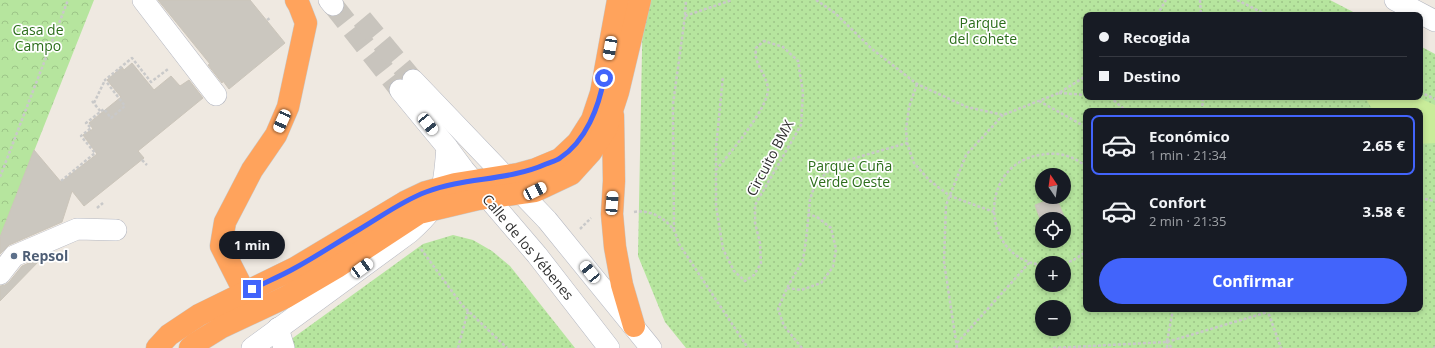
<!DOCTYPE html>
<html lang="es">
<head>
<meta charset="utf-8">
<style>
  body { margin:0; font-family:"Open Sans",sans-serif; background:#242831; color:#f1f3f6; height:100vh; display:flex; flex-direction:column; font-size:15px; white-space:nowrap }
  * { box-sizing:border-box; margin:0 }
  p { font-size:13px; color:#9ea1a6 }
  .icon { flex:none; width:22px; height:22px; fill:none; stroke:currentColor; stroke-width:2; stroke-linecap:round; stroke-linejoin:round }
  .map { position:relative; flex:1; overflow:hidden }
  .details { position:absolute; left:1083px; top:108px; width:340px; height:204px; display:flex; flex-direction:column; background:#171b24; border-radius:8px; box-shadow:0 2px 6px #0003 }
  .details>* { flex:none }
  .hud { position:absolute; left:1083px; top:12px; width:340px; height:88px; border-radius:8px; box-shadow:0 2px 6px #0003; display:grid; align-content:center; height:88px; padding:0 16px; background:#171b24 }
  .needle { width:26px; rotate:347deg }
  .controls { position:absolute; left:1035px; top:168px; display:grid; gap:8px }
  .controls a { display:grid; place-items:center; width:36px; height:36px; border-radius:50%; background:#171b24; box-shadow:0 2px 6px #0003; font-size:20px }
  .end { position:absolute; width:18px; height:18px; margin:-9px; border:5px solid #4264fb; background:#fff; box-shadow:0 0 0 2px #fff }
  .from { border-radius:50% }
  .bubble { position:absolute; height:28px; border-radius:14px; background:#171b24; box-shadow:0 2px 6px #0003; font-size:13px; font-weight:700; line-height:28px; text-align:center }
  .car { position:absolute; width:12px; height:24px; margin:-12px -6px; border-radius:5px; box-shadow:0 0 3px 1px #0007; background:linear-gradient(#fff 24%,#345 0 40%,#fff 0 76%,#345 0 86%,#fff 0) }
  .hud b { display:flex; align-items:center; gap:14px; height:38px; font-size:15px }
  .hud b+b { border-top:1px solid #363941 }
  .hud i { width:10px; height:10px; background:#f1f3f6 }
  ul { padding:7px 0 0; list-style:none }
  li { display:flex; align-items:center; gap:12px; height:60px; margin:0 8px 6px; padding:0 8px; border:2px solid transparent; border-radius:8px }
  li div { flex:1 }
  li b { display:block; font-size:15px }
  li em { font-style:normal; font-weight:700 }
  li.current { border-color:#4264fb }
  li>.icon { width:36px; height:36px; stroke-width:1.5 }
  .action { display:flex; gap:8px; margin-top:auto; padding:8px 16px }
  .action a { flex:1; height:46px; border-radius:24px; background:#4264fb; color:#fff; font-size:16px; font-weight:700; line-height:46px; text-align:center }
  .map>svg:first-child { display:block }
  .forest { fill:url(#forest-crowns) }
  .park { fill:url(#park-dots); fill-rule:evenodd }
  .pitch { fill:#c9ec9a }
  .building { fill:#cbc7bf; stroke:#cbc5ba }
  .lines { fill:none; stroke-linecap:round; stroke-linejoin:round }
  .minor-tunnel { stroke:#c8c4bd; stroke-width:21; stroke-dasharray:21 10; stroke-linecap:butt }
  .minor-casing { stroke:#b4b7c1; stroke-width:22 }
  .highway-casing { stroke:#c9c9c9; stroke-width:23 }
  .path { stroke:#c9c9c9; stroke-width:2.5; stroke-dasharray:3 2; stroke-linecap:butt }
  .minor { stroke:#fff; stroke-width:21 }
  .highway { stroke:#ffa35c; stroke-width:22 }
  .route { stroke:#4264fb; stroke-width:5 }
  .service-dot { fill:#5c6f8a; stroke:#fff; stroke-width:1.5 }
  .labels { text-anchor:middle; stroke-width:3.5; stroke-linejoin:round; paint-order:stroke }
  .park-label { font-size:14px; fill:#2c6e1b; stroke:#fff }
  .street-label { font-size:14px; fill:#2e2e2e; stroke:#fff }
  .service-label { font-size:14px; font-weight:bold; fill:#4e5e75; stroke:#fff; text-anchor:start }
</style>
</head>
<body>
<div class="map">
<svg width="1435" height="348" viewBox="0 0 1435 348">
  <defs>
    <pattern id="forest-crowns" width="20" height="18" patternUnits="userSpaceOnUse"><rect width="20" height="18" fill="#b6e59e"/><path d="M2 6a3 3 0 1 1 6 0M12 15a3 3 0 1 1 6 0" fill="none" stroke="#9dc588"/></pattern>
    <pattern id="park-dots" width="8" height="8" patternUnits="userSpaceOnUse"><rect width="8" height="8" fill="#b6e59e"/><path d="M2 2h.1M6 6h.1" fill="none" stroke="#9dc588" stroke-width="1.8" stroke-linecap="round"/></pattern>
  </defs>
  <rect width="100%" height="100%" fill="#efe9e1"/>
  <polygon class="forest" points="0,0 94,0 0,237"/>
  <g class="park">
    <path d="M643 0H1330L1359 15H1086V97H1420V46L1435 54V348H686L665 322 638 256ZM1086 111H1420V309H1086ZM1042 175H1064V197H1042ZM1042 219H1064V241H1042ZM1042 263H1064V285H1042ZM1042 307H1064V329H1042Z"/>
    <polygon points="453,235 473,240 492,251 510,266 575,348 279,348 423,244"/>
  </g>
  <polygon class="pitch" points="1365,97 1417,97 1435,105 1435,143 1420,144 1420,111 1373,111"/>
  <g class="building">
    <polygon points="158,0 250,0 285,43 229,89 223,81 222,83 208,65 210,64"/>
    <polygon points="132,63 154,90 171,76 180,86 189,80 203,98 138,151 144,158 84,206 72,191 62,222 9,245 0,254 0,237 34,150 61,182 97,154 83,135 93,129 89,123 121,97 107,80 122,67 124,70"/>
    <polygon points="1056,197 1065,219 1040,219 1035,205"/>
    <polygon points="43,257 0,301 0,286 5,285 9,282 22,266"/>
  </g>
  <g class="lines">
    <g class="minor-tunnel">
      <polyline points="333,5 400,90"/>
      <polyline points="362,19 413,80"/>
    </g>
    <g class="minor-casing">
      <g id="minor">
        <polyline points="143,0 216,95"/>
        <polyline points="329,0 333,5"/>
        <polyline points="1395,0 1435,21"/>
        <polyline points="413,80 547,220 651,348"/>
        <polyline points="400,90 447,147 464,170 537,255 609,348"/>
        <polyline points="0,274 14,256 77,229 116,230"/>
        <polyline points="278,328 284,348"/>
        <path d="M252 348 409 233C417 226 425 219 431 210 445 193 445 168 447 147"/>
      </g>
    </g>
    <g class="highway-casing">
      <g id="highway">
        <polyline points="613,116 614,181 612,214 615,247 622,285 634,326"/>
        <polyline points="251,305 221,246 225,222 252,170 276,135 288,107 306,23 299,5 296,0"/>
        <polyline points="157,348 169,335 199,315 295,268 405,202 426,192 455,184 518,174 536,169 560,159 578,142 592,120 601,93 618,0"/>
        <polyline points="190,348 196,343 222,327 286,297 337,267 419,213 478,199 535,191 571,174 591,152 606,129 618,92 640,0"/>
      </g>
    </g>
    <g class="path">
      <polyline points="816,0 835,13 872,49 917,84 967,107 1003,115 1059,93 1086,76"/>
      <polyline points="1200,0 1201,15"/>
      <polyline points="1237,0 1267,15"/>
      <polyline points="1157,15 1166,0"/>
      <polyline points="685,16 732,0"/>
      <polyline points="267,20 270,18"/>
      <polyline points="917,84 909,107 906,129 907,143 914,163 929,180 950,196 994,212"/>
      <polyline points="1420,92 1435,99"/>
      <polyline points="1059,93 1086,95"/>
      <polyline points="1110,97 1126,111"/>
      <polyline points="92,101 101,112"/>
      <polyline points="1039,101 1086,127"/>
      <polyline points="94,103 105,80"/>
      <polyline points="673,104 685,16 686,0"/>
      <polyline points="673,107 674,229"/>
      <polyline points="1202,111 1203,97"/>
      <polyline points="142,160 147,165"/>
      <path d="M716 170C729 154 768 109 768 89 767 77 758 68 756 57 755 55 756 51 756 48L764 41 783 47 798 61 803 93 801 125 755 205V223L760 243 761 263 754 275 745 281 734 271 723 249 716 206V148L723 76"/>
      <polyline points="0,177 68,0"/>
      <polyline points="61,181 95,153 81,136 91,128 86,123 104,109 111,118 125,106 105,80 132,58 151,82 168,69"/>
      <polyline points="1420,198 1435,201"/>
      <polyline points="97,208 103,203"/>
      <path d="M634 212C649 209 665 218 673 229 676 233 677 239 679 244L748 348"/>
      <polyline points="580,229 591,218"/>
      <polyline points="421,249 462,305 507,348"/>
      <polyline points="1064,263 1072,261 1086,252"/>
      <path d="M1042 265C979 258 978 164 1040 155 1050 153 1060 153 1070 157 1076 159 1081 163 1086 166"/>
      <polyline points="787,288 801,290 821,283 833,267 836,249 831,228 817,217 808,214"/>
      <polyline points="1267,309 1281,348"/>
      <polyline points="1167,342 1268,312"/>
      <polyline points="957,343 1030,262"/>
      <polyline points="458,348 468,311"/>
      <polyline points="802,348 784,326 778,309 787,288 803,260 806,240 810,199 816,182 838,163 907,143"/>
      <polyline points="957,348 944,262 946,205 966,155 1003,115"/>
      <polyline points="1053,348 1167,342 1173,309"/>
      <polyline points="1167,348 1167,342 1172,348"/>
      <polyline points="1434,348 1435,347"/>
    </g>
    <use href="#minor" class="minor"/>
    <use href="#highway" class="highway"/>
  </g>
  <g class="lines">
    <path class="route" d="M252 289C266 282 281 276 295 268 317 256 338 242 360 229 382 216 402 201 426 192 465 177 508 181 546 164 551 162 556 161 560 158 586 141 599 107 604 78"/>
  </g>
  <circle class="service-dot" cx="14" cy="256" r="4"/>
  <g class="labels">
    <g class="park-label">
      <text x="983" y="28">Parque<tspan x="983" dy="16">del cohete</tspan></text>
      <text x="38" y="35">Casa de<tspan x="38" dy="16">Campo</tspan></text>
      <text x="850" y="171">Parque Cuña<tspan x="850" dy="16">Verde Oeste</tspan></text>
    </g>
    <g class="street-label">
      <text transform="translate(770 158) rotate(-62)" y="5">Circuito BMX</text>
      <text transform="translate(528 247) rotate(50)" y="5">Calle de los Yébenes</text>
    </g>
    <g class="service-label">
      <text x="22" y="261">Repsol</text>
    </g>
  </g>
</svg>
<div class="controls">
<a><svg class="needle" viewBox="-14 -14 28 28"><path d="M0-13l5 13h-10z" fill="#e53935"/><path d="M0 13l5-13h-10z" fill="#9ea1a6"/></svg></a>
<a><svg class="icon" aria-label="locate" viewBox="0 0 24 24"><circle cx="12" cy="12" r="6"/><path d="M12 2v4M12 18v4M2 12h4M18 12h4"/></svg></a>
<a>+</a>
<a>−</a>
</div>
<i class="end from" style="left:604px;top:78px"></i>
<i class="end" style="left:252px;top:289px"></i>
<div class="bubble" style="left:219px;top:231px;width:66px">1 min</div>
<i class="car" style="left:610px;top:48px;rotate:190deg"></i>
<i class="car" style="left:282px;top:121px;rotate:204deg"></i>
<i class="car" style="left:428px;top:124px;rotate:141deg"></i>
<i class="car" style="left:535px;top:191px;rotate:64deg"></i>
<i class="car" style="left:612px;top:203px;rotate:4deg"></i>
<i class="car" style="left:362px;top:268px;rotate:54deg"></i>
<i class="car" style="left:590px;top:272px;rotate:321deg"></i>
<div class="hud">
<b><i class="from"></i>Recogida</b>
<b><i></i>Destino</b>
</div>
<section class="details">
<ul>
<li class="current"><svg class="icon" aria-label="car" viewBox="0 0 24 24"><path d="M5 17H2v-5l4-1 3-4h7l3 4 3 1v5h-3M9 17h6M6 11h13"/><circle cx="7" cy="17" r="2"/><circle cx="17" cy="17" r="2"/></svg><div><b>Económico</b><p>1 min · 21:34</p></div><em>2.65 €</em></li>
<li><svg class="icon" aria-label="car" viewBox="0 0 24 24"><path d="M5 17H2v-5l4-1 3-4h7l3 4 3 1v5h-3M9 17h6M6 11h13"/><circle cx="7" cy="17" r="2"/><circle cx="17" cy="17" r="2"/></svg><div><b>Confort</b><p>2 min · 21:35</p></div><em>3.58 €</em></li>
</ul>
<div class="action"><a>Confirmar</a></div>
</section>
</div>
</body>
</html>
